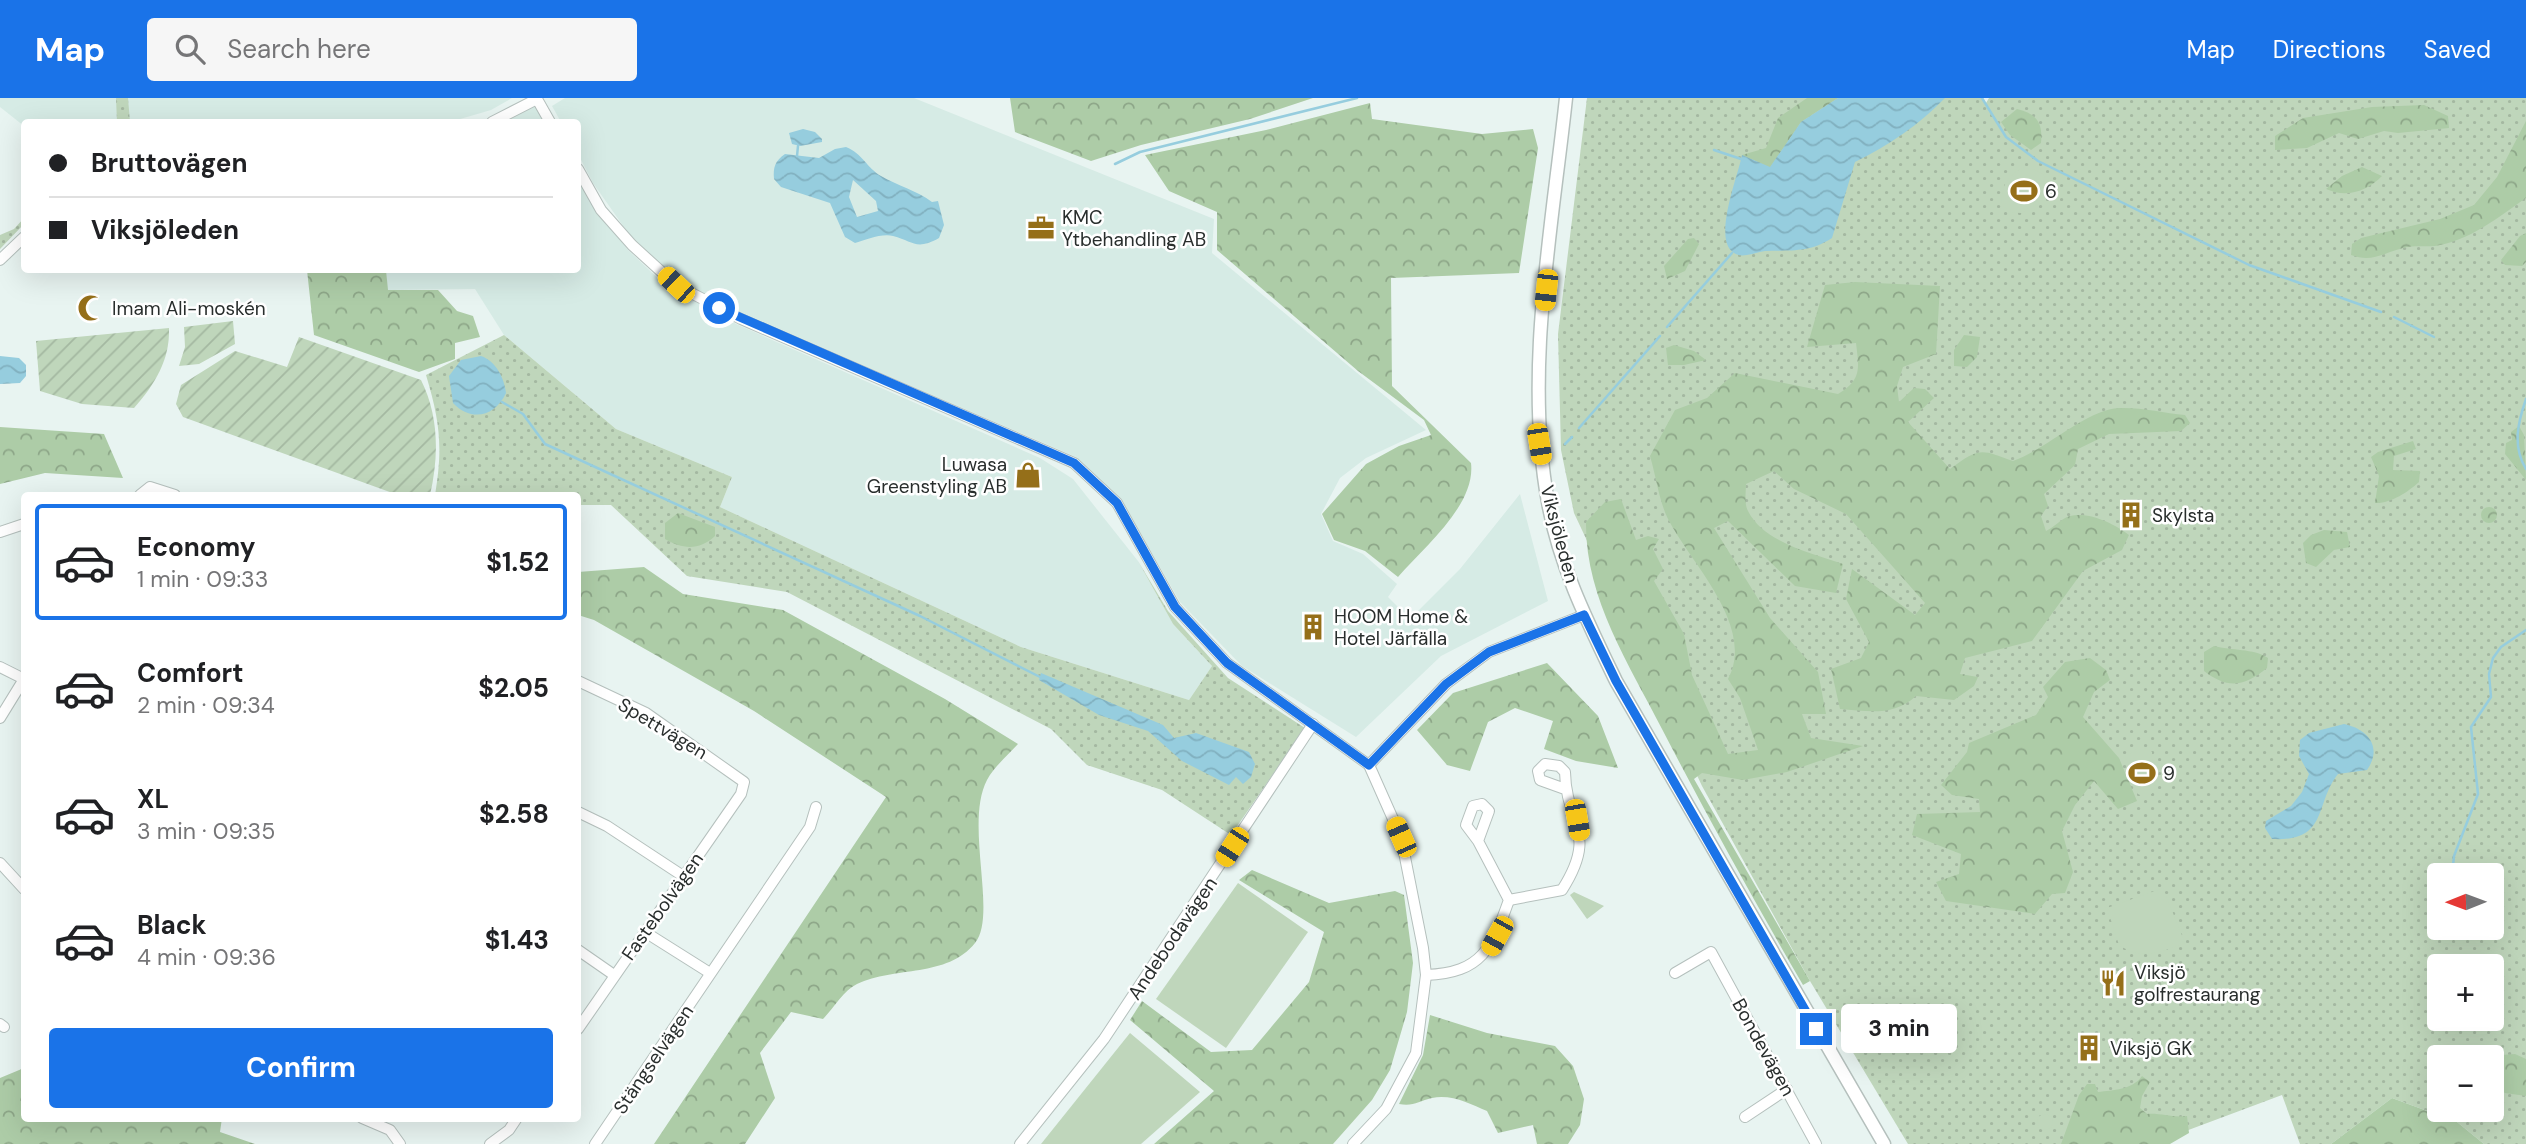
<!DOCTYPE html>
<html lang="en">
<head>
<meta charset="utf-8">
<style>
  body { margin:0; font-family:"DM Sans",sans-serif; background:#f6f6f6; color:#202124; height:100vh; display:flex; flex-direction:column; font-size:26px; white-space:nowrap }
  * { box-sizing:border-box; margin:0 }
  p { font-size:23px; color:#757577 }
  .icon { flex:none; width:38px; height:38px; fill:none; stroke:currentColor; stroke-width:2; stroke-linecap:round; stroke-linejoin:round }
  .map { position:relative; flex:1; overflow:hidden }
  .details { position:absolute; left:21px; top:394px; width:560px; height:630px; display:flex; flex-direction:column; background:#fff; border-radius:7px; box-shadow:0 7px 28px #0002 }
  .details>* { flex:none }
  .banner { position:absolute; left:21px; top:21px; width:560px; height:154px; border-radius:7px; box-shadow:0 7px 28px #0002; display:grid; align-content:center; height:154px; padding:0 28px; background:#fff }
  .needle { width:46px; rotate:269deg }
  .tools { position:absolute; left:2427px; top:765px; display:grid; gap:14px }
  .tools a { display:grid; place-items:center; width:77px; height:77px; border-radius:7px; background:#fff; box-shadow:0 7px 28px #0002; font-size:35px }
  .end { position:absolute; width:32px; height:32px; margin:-16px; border:9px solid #1a73e8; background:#fff; box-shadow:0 0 0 4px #fff }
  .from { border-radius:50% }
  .bubble { position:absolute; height:49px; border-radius:7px; background:#fff; box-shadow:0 7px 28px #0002; font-size:23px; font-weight:700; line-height:49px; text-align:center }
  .car { position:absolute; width:21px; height:42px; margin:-21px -10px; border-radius:9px; box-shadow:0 0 5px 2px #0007; background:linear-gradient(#f5c518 24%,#345 0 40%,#f5c518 0 76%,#345 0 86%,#f5c518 0) }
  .banner b { display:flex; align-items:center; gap:24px; height:66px; font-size:26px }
  .banner b+b { border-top:2px solid #e0e0e0 }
  .banner i { width:18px; height:18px; background:#202124 }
  ul { padding:12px 0 0; list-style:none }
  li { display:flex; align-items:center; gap:21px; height:116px; margin:0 14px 10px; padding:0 14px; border:4px solid transparent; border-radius:7px }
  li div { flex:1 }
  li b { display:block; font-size:26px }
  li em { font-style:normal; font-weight:700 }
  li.on { border-color:#1a73e8 }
  li>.icon { width:63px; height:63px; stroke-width:1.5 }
  .action { display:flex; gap:14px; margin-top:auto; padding:14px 28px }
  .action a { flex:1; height:80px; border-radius:7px; background:#1a73e8; color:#fff; font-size:28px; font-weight:700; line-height:80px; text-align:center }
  header { display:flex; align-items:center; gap:42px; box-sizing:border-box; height:98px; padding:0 35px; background:#1a73e8; color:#fff }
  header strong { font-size:33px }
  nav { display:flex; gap:38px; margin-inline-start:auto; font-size:24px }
  .search { width:490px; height:63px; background:#f6f6f6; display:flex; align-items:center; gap:18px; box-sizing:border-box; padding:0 24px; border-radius:7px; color:#757577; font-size:26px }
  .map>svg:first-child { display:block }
  .built { fill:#d6ebe5 }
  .grass { fill:url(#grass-dots); fill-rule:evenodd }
  .forest { fill:url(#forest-crowns) }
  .park { fill:#bfd6bb }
  .garden { fill:url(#garden-furrows) }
  .water { fill:url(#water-waves); fill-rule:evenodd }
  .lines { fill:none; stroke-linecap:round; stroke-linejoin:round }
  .stream { stroke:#96cdde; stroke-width:2.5 }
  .street-casing { stroke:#b5c0bd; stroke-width:12 }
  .secondary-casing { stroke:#b5c0bd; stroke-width:15 }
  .street { stroke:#fff; stroke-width:10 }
  .secondary { stroke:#fff; stroke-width:12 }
  .route { stroke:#1a73e8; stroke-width:9 }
  .labels { text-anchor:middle; stroke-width:5; stroke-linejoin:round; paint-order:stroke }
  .poi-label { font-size:19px; fill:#292e2d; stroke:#fff; text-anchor:start }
  .street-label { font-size:19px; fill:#292e2d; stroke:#fff }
</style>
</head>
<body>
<header>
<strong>Map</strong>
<div class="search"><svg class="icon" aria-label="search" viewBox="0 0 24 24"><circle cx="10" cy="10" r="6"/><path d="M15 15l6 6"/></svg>Search here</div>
<nav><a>Map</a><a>Directions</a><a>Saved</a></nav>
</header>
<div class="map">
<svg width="2526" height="1046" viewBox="0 0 2526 1046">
  <defs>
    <pattern id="grass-dots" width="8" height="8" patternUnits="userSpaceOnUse" patternTransform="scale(1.75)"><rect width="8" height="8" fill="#bfd6bb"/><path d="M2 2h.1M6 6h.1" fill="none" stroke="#a4b8a1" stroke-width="1.8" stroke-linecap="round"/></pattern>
    <pattern id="forest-crowns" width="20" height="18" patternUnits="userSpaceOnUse" patternTransform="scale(1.75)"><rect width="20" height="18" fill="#adcca7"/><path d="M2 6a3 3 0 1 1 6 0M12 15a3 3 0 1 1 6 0" fill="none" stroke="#8da688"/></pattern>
    <pattern id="garden-furrows" width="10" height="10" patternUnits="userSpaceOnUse" patternTransform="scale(1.75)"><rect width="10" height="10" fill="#bfd6bb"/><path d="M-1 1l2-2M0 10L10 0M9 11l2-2" fill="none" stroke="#a4b8a1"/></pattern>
    <pattern id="water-waves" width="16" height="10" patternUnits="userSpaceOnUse" patternTransform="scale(1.75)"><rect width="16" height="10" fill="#96cdde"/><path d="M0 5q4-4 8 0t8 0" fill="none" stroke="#81b0bf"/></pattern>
  </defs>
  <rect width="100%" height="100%" fill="#e8f4f1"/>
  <g class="built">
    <polygon points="0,0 512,0 491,12 450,24 24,24 24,28 0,9"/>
    <polygon points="565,0 914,0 1214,121 1212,155 1426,332 1366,360 1340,380 1321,416 1333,443 1363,456 1397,486 1388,499 1397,508 1405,526 1460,471 1520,396 1548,503 1441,558 1356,639 1242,568 1180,504 1120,400 1076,359 745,216 676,182 633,142 593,85 578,56 578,24 561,24 552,8"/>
    <polygon points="537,4 548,24 505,24"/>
    <polygon points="578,80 627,151 665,187 736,226 1040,360 1073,381 1138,463 1173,526 1212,568 1189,602 1021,549 720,409 732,379 616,331 504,237 475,191 387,192 386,172 578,172"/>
  </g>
  <g class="grass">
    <polygon points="116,0 128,0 130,24 117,24"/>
    <path d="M1587 0H1983L1986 5 1989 0H2526V1046H2484L2457 1024 2392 1000 2331 1046H2300L2282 997 2151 1046H1908L1810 883 1702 688 1574 415 1561 352 1558 236ZM2440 777H2492V830H2440ZM2440 868H2492V920H2440ZM2440 959H2492V1012H2440Z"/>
    <polygon points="24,120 24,126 0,151 0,137 14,131"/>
    <path d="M504 237 616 331 732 379 720 409 1021 549 1189 602 1212 568 1173 526 1138 463 1168 513 1228 580 1305 630 1231 737 1162 692 1087 667 1051 631 787 494 687 478 611 407H578V397H435C443 350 440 323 426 277Z"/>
  </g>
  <g class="forest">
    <polygon points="1010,0 1313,0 1250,21 1141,47 1091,63 1015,34"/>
    <polygon points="1807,0 1838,0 1801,24 1770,70 1742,57 1766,50 1778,20"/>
    <path d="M1370 5 1372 21 1482 36 1533 31 1538 50 1519 175 1391 180 1392 288 1471 365C1476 407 1424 449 1398 479L1365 453 1334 442 1322 416 1366 366 1399 348 1431 337 1424 322 1358 273 1217 152V114L1169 93 1145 57 1266 32Z"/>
    <polygon points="2424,7 2448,18 2449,30 2398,35 2384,33 2358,41 2339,35 2307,50 2275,52 2275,38 2303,20 2372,9"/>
    <path d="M2017 11C2037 16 2043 25 2041 45L2031 52 2010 37 2001 24Z"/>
    <path d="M2526 23V100C2499 119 2469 143 2435 148 2424 149 2414 147 2403 150 2383 155 2372 165 2351 157L2352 146 2361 140 2440 121 2474 107 2497 79Z"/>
    <path d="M2362 69 2382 78C2366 94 2346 100 2326 91L2342 78Z"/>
    <polygon points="2526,135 2526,164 2522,168 2505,167 2501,162 2520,138"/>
    <polygon points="1694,140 1699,146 1685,173 1667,181 1664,168 1688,141"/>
    <polygon points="307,172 386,172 388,192 438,192 457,213 473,218 480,239 455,245 455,261 419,274 314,237"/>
    <path d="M1855 184 1940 188 1936 256 1903 269 1897 288 1899 304 1914 290 1925 291 1934 300 1908 324 1950 371C1979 349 1981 351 2013 363 2045 352 2088 311 2119 310 2140 309 2164 315 2185 317L2190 325 2181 333 2109 336 2078 351 2075 367 2044 396 2048 408 2041 418 2046 433C2053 430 2062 420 2070 418 2089 413 2115 426 2129 437L2122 452 2083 473 2032 543 1965 560 1960 576 1978 579 1974 588 1954 602 1916 598C1893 619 1868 613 1840 611L1831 571 1861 560 1869 544 1846 501 1852 471 1915 517 1925 505 1846 416 1794 391 1774 373 1746 386C1746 393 1744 406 1748 413 1764 445 1812 455 1843 466L1836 495 1795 488 1728 423 1714 430 1770 520 1818 574 1826 616H1802L1811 640 1863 648 1787 674 1743 682 1702 675 1694 681 1810 883 1803 887C1754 803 1707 718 1662 631 1629 566 1585 500 1586 424L1605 404 1621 401 1636 442 1648 438 1659 441 1653 451 1663 471 1654 483 1684 536 1692 577 1728 656 1758 652 1740 600 1728 581C1756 528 1691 466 1668 421 1659 403 1656 378 1650 358L1675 312 1707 300 1735 275 1838 296C1862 281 1859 271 1856 245L1807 249 1825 187Z"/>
    <polygon points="1964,237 1980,239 1977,259 1967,269 1954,268 1954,252"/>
    <polygon points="1674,247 1694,253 1706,262 1684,267 1668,267 1666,250"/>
    <polygon points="2519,328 2524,337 2526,382 2505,356 2506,345 2512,342 2511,334"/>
    <polygon points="0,329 104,336 123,380 45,375 0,386"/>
    <path d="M2413 343 2416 351 2394 358 2393 372 2420 373 2419 384C2408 394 2390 406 2375 405L2379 378 2371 359 2378 354Z"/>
    <circle cx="2489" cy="417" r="8"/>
    <path d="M678 415 715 429V438C699 453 682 451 665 441V425Z"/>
    <polygon points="2324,432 2347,434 2350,449 2334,452 2316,469 2306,465 2303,445 2311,437"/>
    <path d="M644 469 683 496 783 512 945 601 1018 646C1008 657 994 669 987 682 964 726 998 817 975 845 947 880 895 868 857 886 844 892 833 911 823 921L791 914 760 955 775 1000 745 1046H654L886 699 754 613 594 522 578 517V474Z"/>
    <path d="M2214 548C2232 553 2253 550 2268 560L2267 570C2244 589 2227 591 2204 573V554Z"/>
    <polygon points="2090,560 2106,572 2110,582 2094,594 2083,619 2119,660 2137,703 2118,711 2094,683 2075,707 2062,733 2073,774 2065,795 2052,796 2035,816 1946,803 1936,784 1959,776 1961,756 1912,737 1917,716 1980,714 1979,701 1952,697 1941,687 1967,654 1969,645 2036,617 2048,599 2043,589 2065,564"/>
    <polygon points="1547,565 1598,618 1618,670 1576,663 1544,651 1553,623 1515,610 1488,624 1470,673 1447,667 1417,632 1453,595"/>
    <polygon points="1252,772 1329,805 1395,793 1404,797 1413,865 1407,914 1390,972 1372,1002 1333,1046 1154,1046 1214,993 1130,922 1142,903 1211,954 1252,952 1309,884 1324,834 1239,782"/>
    <path d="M1430 917 1487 935 1555 948 1573 968 1584 1001 1580 1027 1568 1046H1537L1533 1027 1498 1035 1487 1013C1470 1006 1452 996 1432 1000 1419 1003 1413 1009 1399 1006L1423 957Z"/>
    <polygon points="2515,956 2526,961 2526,998 2505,995 2492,989 2492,959 2473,959"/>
    <polygon points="24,970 24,1020 222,1020 220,1034 255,1046 0,1046 0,980"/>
    <path d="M2142 978 2150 984 2142 998 2140 1010 2147 1016C2162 1015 2172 1020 2187 1018L2189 1035 2170 1046H2061L2079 997 2087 986H2095L2098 994C2113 992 2132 992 2142 978Z"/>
    <polygon points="2392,1000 2457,1024 2484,1046 2331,1046"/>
  </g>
  <g class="park">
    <path d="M2023 69C2063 75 2045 101 2021 115L2009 114 2001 105C2002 85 2008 79 2023 69Z"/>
    <polygon points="2141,649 2152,654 2155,693 2146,700 2138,696 2125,658"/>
    <polygon points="1238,785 1308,834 1226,950 1156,901"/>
    <path d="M2163 790 2185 845C2161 854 2142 863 2119 847L2107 810Z"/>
    <polygon points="1574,794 1604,808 1587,821 1570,797"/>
    <polygon points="1130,935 1200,994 1141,1046 1041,1046"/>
    <circle cx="2045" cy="1024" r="8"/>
  </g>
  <g class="garden">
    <polygon points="233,223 235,246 199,266 179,268 185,249 184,229"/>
    <path d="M169 230C170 262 155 286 134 310L82 306 40 293 36 243Z"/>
    <path d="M299 239 421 282C439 318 439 358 430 397H398L183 319 176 306 181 287 235 253 287 269Z"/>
  </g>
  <g class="water">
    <path d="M1838 0H1945C1919 27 1889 47 1855 64L1832 140C1809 155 1791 152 1765 153 1756 154 1742 161 1734 155 1712 142 1738 78 1742 57L1770 69 1801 24Z"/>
    <polygon points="803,31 815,34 822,41 822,44 800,48 792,46 789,35"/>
    <path d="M846 49C862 55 867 70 881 78 898 88 916 92 932 104L938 103 944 127 939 140C916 153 913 143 893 138 882 135 865 142 855 145L845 139 830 105 781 89 774 81C773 69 775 63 785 56L819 60 835 51ZM853 82 876 103 878 113 857 119 849 99Z"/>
    <polygon points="0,258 19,260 26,267 26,278 20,285 0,286"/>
    <path d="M481 258C496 263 504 280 506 295 495 319 471 324 453 305L449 278 461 262Z"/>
    <polygon points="1041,575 1163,627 1174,640 1196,635 1249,654 1255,666 1251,679 1243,686 1236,679 1229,687 1182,663 1148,633 1099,617 1039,582"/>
    <path d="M2344 626C2368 631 2383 649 2367 672L2338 676C2314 706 2329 744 2272 741L2265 730 2266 723 2291 708 2302 694 2309 676 2299 658 2300 642 2309 635Z"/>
  </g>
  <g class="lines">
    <g class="stream">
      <polyline points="1982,0 2006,39 2038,63 2249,167 2381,214"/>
      <polyline points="1714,52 1741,61"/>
      <polyline points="797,58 798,48"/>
      <polyline points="1115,66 1140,54 1357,0"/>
      <polyline points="2394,219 2434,239"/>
      <polyline points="1667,229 1732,155"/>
      <path d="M2526 301C2518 324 2512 348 2526 371"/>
      <polyline points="502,304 523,316 545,346 920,518 1040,579"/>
      <polyline points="1579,330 1660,238"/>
      <polyline points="1565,346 1572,339"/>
      <polyline points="2452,777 2454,758 2478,696 2471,629 2491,599 2489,576 2493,560 2501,549 2526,532"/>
    </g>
    <g class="street-casing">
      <g id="street">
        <polyline points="492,24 537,1 550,24"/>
        <polyline points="578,71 601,112 632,147 676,187 741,221 1074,365 1117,405 1175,509 1227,565 1369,667 1401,739 1423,850 1426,877 1416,955 1386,1011 1353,1046"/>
        <polyline points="0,162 24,139"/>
        <polyline points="140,397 150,389 175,397"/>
        <polyline points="0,434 24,426"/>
        <polyline points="0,569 24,581"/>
        <polyline points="578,583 646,615 744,684 741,696 578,931"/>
        <polyline points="0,620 24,581"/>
        <polyline points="1369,667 1446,586 1489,554 1584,517"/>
        <polyline points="578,714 607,728 683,778"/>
        <polyline points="0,765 24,791"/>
        <path d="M1509 802 1562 792C1599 734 1566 727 1565 674L1559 668 1545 666 1538 673 1540 682 1565 691"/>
        <polyline points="645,834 710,875"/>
        <polyline points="578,852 614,877"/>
        <polyline points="1675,875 1711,854 1816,1046"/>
        <path d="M1426 877C1482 875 1492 850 1509 802L1478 743 1489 713 1482 706 1473 708 1466 727 1478 743"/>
        <polyline points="0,926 4,929"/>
        <polyline points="1745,1019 1787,991"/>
        <polyline points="362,1020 390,1032 400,1046"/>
        <polyline points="490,1046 509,1032 517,1020"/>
        <polyline points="595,1046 810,729 816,709"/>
        <polyline points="1020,1046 1104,941 1313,626"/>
      </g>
    </g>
    <g class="secondary-casing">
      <path id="secondary" d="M1566 0C1552 131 1524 274 1548 404 1559 467 1588 525 1616 583L1884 1046"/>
    </g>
    <use href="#street" class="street"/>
    <use href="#secondary" class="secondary"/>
  </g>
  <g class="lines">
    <polyline class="route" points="719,210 1074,365 1117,405 1175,509 1227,565 1369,667 1446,586 1489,554 1584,517 1616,583 1816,931"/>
  </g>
  <defs>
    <g id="stadium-bare" transform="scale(2.1)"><path d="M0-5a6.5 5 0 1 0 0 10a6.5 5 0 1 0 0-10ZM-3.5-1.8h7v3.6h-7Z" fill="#956f19" stroke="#fff" stroke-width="2.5" paint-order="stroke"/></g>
    <g id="office-bare" transform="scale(2.1)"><path d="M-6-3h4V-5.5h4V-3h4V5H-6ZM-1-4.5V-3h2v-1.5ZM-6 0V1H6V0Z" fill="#956f19" stroke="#fff" stroke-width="2.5" paint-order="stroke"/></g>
    <g id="mosque-bare" transform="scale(2.1)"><path d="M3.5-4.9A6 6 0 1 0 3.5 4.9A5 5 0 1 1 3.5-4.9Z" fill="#956f19" stroke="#fff" stroke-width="2.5" paint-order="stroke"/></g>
    <g id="shop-bare" transform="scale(2.1)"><path d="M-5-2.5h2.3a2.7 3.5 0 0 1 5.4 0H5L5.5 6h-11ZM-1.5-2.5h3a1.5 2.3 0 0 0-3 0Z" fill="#956f19" stroke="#fff" stroke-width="2.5" paint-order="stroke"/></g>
    <g id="building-bare" transform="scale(2.1)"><path d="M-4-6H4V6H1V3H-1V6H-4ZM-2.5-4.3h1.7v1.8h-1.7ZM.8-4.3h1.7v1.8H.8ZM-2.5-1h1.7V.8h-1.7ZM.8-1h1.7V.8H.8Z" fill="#956f19" stroke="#fff" stroke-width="2.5" paint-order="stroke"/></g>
    <g id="restaurant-bare" transform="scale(2.1)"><path d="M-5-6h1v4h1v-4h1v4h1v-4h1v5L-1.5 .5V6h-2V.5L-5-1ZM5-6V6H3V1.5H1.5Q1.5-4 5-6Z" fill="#956f19" stroke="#fff" stroke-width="2.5" paint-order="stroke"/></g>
  </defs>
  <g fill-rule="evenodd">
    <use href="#stadium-bare" x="2024" y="93"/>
    <use href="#office-bare" x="1041" y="130"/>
    <use href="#mosque-bare" x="91" y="210"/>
    <use href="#shop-bare" x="1028" y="377"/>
    <use href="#building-bare" x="2131" y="417"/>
    <use href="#building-bare" x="1313" y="529"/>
    <use href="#stadium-bare" x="2142" y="675"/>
    <use href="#restaurant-bare" x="2113" y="885"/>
    <use href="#building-bare" x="2089" y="950"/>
  </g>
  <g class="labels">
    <g class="poi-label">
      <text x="2045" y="100">6</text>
      <text x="1062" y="126">KMC<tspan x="1062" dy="22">Ytbehandling AB</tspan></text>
      <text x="112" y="217">Imam Ali-moskén</text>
      <text x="1007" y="373" text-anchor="end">Luwasa<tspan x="1007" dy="22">Greenstyling AB</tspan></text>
      <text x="2152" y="424">Skylsta</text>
      <text x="1334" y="525">HOOM Home &amp;<tspan x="1334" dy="22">Hotel Järfälla</tspan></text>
      <text x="2163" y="682">9</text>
      <text x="2134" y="881">Viksjö<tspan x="2134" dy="22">golfrestaurang</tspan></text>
      <text x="2110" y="957">Viksjö GK</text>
    </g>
    <g class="street-label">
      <text transform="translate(1560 436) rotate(75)" y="7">Viksjöleden</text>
      <text transform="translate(663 630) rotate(31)" y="7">Spettvägen</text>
      <text transform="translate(662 808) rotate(-55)" y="7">Fastebolvägen</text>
      <text transform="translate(1172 840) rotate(-56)" y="7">Andebodavägen</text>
      <text transform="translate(1764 949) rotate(61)" y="7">Bondevägen</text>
      <text transform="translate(653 961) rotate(-56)" y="7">Stängselvägen</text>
    </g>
  </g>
</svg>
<div class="tools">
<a><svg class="needle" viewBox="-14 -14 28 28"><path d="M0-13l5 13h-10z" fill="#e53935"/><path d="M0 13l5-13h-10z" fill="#757577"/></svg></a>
<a>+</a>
<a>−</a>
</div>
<i class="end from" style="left:719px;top:210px"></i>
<i class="end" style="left:1816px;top:931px"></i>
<div class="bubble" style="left:1841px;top:906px;width:116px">3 min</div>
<i class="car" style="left:676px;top:187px;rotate:313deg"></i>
<i class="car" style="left:1546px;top:192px;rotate:186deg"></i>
<i class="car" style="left:1539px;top:346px;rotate:171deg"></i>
<i class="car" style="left:1577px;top:722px;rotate:170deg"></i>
<i class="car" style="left:1401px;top:739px;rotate:336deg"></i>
<i class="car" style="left:1232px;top:749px;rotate:213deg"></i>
<i class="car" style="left:1497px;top:838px;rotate:209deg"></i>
<div class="banner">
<b><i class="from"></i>Bruttovägen</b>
<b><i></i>Viksjöleden</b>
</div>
<section class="details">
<ul>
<li class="on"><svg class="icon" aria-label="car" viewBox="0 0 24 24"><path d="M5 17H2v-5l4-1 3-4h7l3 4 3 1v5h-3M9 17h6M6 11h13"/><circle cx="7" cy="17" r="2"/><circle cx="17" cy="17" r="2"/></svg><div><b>Economy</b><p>1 min · 09:33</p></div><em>$1.52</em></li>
<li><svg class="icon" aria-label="car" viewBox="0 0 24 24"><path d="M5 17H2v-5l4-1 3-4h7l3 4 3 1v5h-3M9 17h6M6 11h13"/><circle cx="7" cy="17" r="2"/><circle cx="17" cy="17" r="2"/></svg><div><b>Comfort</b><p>2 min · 09:34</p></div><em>$2.05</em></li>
<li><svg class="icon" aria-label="car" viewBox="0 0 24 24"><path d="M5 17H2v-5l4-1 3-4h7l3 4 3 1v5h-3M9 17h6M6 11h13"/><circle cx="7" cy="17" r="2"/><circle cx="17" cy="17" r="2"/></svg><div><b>XL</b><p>3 min · 09:35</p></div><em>$2.58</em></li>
<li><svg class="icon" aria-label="car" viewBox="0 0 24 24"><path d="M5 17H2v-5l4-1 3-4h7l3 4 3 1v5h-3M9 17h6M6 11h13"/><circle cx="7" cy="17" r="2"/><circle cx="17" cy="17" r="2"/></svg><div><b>Black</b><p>4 min · 09:36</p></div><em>$1.43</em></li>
</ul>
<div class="action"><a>Confirm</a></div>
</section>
</div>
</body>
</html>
